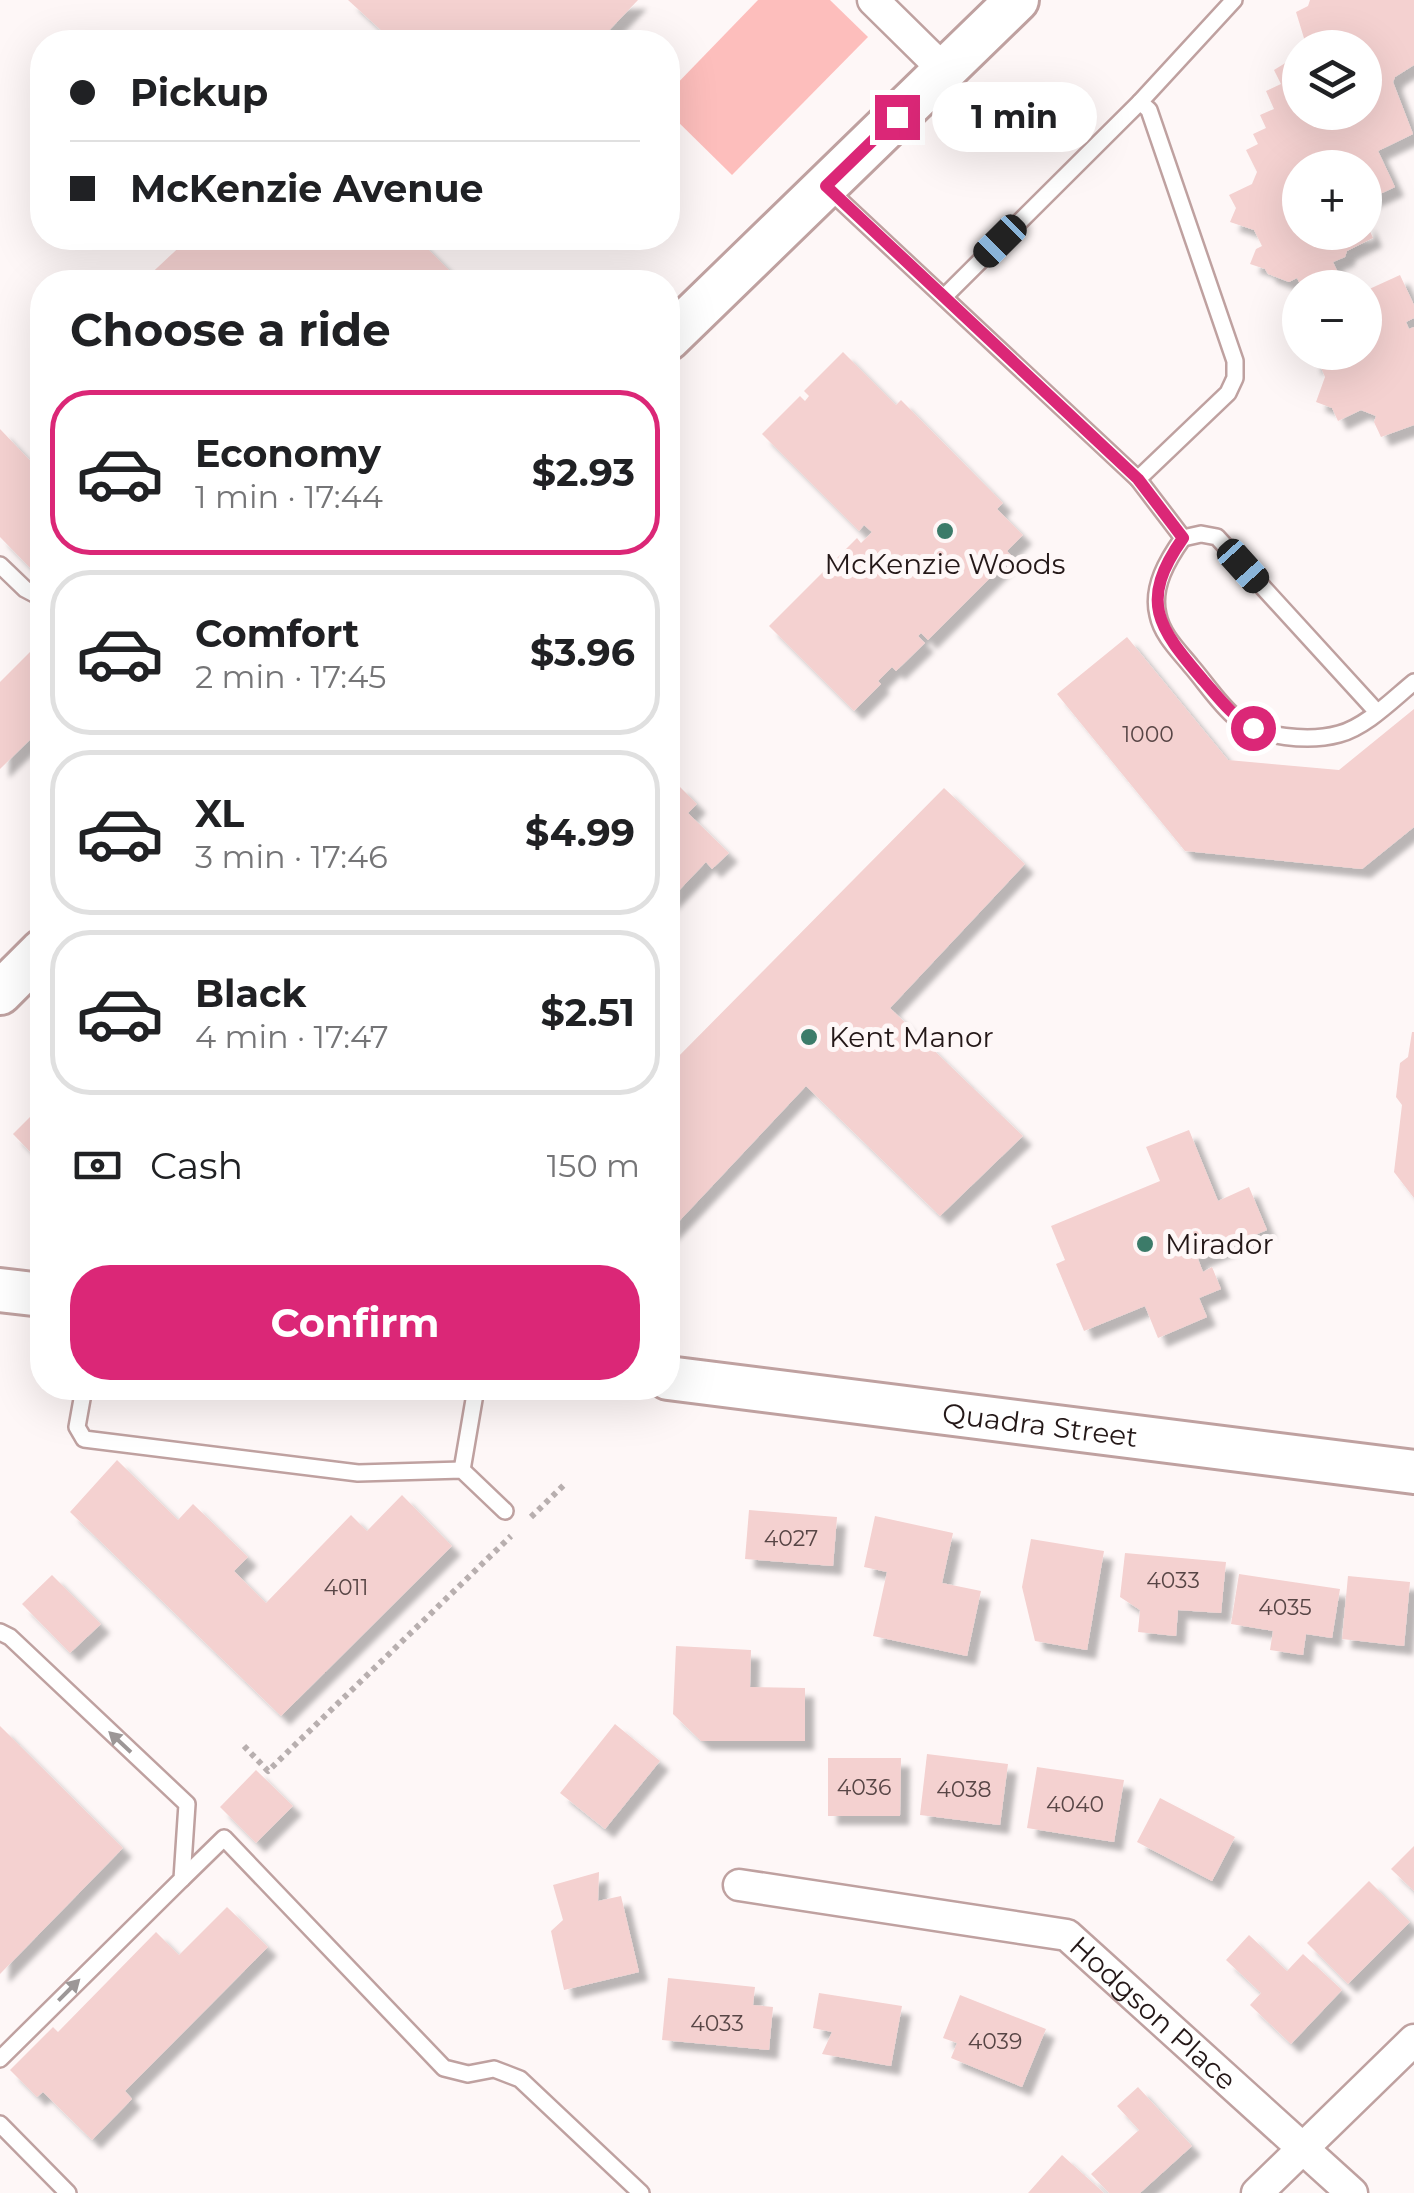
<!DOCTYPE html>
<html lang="en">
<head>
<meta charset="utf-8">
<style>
  body { margin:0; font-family:Montserrat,sans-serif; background:#f2f2f2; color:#202124; height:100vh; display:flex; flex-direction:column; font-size:38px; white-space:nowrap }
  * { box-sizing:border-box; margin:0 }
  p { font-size:32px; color:#757577 }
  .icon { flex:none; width:55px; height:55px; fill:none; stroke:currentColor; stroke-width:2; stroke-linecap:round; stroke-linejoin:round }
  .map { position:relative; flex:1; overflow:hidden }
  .panel { position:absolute; left:30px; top:270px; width:650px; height:1130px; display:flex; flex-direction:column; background:#fff; border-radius:40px; box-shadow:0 10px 40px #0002 }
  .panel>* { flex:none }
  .top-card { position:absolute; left:30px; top:30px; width:650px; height:220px; border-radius:40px; box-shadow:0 10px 40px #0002; display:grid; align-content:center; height:220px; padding:0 40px; background:#fff }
  .tools { position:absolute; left:1282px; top:30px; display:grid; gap:20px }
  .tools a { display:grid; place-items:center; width:100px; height:100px; border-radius:50%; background:#fff; box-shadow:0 10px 40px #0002; font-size:50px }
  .end { position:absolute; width:45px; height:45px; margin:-22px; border:12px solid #db2777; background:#fff; box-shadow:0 0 0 5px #fff }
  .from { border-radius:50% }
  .bubble { position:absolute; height:70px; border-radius:35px; background:#fff; box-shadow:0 10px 40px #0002; font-size:32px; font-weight:700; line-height:70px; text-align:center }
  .car { position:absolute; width:30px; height:60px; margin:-30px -15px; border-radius:12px; box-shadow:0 0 8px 2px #0007; background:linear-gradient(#222 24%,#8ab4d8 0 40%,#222 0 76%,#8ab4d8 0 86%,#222 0) }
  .top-card b { display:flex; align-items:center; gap:35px; height:95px; font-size:38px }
  .top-card b+b { border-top:2px solid #e0e0e0 }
  .top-card i { width:25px; height:25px; background:#202124 }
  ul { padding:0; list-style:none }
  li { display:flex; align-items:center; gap:30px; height:165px; margin:0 20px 15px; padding:0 20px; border:5px solid #e0e0e0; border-radius:40px }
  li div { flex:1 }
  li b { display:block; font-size:38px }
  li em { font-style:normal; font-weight:700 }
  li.active { border-color:#db2777 }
  li>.icon { width:90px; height:90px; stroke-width:1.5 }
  h2 { padding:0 40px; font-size:45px; line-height:120px }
  .pay { display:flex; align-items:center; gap:25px; height:110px; padding:0 40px; font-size:38px }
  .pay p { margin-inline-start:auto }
  .cta { display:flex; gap:20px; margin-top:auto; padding:20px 40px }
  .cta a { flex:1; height:115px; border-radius:40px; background:#db2777; color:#fff; font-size:40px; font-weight:700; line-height:115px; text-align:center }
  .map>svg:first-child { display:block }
  .green { fill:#fdbebc }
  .building { fill:#f4d1d0; filter:url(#shadow) }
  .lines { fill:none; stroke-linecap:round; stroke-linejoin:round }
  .service-casing { stroke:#bfa1a0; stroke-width:20 }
  .minor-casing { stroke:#bfa1a0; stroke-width:35 }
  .secondary-casing { stroke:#bfa1a0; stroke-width:48 }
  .path { stroke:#b8afaf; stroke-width:6; stroke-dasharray:5 5; stroke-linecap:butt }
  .service { stroke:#fff; stroke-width:15 }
  .minor { stroke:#fff; stroke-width:30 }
  .secondary { stroke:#fff; stroke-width:42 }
  .oneway { fill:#9c9797 }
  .route { stroke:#db2777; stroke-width:12 }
  .poi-dot { fill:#3c7b69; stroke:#fef7f7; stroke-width:4 }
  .labels { text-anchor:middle; stroke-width:10; stroke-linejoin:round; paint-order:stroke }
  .number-label { font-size:22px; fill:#584646 }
  .poi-label { font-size:28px; fill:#241818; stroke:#fef7f7; text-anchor:start }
  .street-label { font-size:28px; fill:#241818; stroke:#fef7f7 }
</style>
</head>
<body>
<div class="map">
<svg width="1414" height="2193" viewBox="0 0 1414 2193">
  <defs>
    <filter id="shadow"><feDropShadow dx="9" dy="9" stdDeviation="2.5" flood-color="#0004"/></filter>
  </defs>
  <rect width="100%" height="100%" fill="#fef7f7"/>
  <polygon class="green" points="758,0 830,0 868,37 732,175 668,112 668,93"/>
  <g class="building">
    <polygon points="348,0 638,0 598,42 394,42"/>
    <polygon points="1310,0 1414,0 1414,65 1395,77 1393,82 1413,134 1378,151 1395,187 1365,201 1365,168 1300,168 1300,232 1365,232 1365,220 1373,238 1347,251 1345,257 1333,262 1345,288 1302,288 1297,278 1289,282 1268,274 1265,269 1250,264 1256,249 1262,246 1254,230 1230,222 1236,208 1229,195 1252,184 1257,172 1246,150 1258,144 1253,134 1266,128 1260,115 1274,109 1266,91 1281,84 1274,70 1300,54 1300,112 1365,112 1365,48 1307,48 1296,12 1308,6"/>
    <polygon points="189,238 417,238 461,282 142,282"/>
    <polygon points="1400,275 1414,305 1414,318 1406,322 1409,329 1414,327 1414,425 1381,437 1374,422 1376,416 1361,410 1338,421 1332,408 1316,402 1325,377 1319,363 1312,366 1313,352 1365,352 1365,291"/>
    <polygon points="1300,299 1300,331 1296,333 1284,307"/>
    <polygon points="843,352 896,405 901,400 1003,503 997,509 1023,535 1007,551 1012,556 928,640 921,633 918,636 925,643 896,671 892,667 878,681 881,684 854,711 769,626 857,538 861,543 872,532 864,525 859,531 762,434 800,396 805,401 809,396 804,391"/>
    <polygon points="0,429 42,473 42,573 39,577 0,537"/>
    <polygon points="1127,637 1228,760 1339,770 1414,709 1414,827 1362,869 1185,851 1057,694"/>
    <polygon points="42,640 42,728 0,769 0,682"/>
    <polygon points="678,785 697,804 688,813 729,853 712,869 706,862 668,902 668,796"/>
    <polygon points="944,788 1025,864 890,1008 1023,1136 940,1216 806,1086 668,1233 668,1067"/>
    <polygon points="1412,1032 1414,1032 1414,1198 1394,1172 1402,1105 1396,1097 1400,1063 1408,1057"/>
    <polygon points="42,1105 42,1164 13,1134"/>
    <polygon points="1189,1130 1218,1201 1249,1187 1267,1230 1198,1259 1203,1272 1212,1267 1221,1289 1199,1298 1207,1317 1158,1338 1145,1306 1084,1331 1056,1264 1065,1260 1051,1226 1160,1181 1146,1147"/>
    <polygon points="117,1460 178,1520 193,1504 248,1557 234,1571 266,1603 351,1515 367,1531 402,1495 452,1546 281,1716 70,1512"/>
    <polygon points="749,1510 837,1517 833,1566 745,1559"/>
    <polygon points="875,1516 953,1533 942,1583 981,1591 967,1656 873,1636 887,1572 864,1567"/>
    <polygon points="1031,1539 1104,1551 1087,1650 1035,1641 1022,1587"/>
    <polygon points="1125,1553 1226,1562 1221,1613 1178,1610 1176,1636 1138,1632 1140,1610 1120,1597"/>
    <polygon points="1239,1574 1340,1589 1332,1638 1306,1634 1303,1655 1270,1650 1273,1631 1231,1624"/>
    <polygon points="52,1575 101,1624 70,1653 22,1604"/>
    <polygon points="1348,1576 1410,1582 1404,1646 1342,1639"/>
    <polygon points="676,1646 751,1650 750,1687 805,1688 805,1741 701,1741 673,1714"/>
    <polygon points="615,1724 660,1761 605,1829 560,1793"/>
    <polygon points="0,1726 123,1848 0,1974"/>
    <polygon points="927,1754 1008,1764 1000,1825 920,1815"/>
    <polygon points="828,1758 901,1758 900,1816 828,1816"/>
    <polygon points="1037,1767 1124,1780 1114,1842 1027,1828"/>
    <polygon points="256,1770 293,1806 256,1843 220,1807"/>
    <polygon points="1160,1798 1235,1837 1212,1881 1137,1842"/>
    <polygon points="1414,1846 1414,1891 1391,1869"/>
    <polygon points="599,1872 598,1901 621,1896 639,1972 564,1990 551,1931 563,1920 553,1885"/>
    <polygon points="1369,1881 1410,1922 1348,1984 1307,1943"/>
    <polygon points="227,1907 268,1947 125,2091 132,2099 92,2140 43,2092 37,2097 10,2070 53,2027 58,2032 156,1932 179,1955"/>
    <polygon points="1249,1935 1287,1971 1303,1954 1342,1990 1291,2044 1250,2005 1261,1993 1226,1960"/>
    <polygon points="668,1978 755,1987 753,2005 773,2007 769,2050 662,2040"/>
    <polygon points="819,1993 902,2006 891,2066 822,2054 832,2032 813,2028"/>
    <polygon points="960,1995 1046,2029 1022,2087 951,2058 957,2043 943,2038"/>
    <polygon points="1138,2087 1192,2146 1140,2193 1109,2193 1091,2174 1139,2130 1117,2106"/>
    <polygon points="1062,2155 1104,2193 1028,2193"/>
  </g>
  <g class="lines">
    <g class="service-casing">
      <g id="service">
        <path d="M828 189 1138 479 1183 538C1168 559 1151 587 1158 615 1162 635 1179 651 1191 666 1205 682 1219 704 1236 718 1259 738 1310 742 1339 734 1366 727 1393 699 1414 682"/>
        <polyline points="944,297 1140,102 1234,0"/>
        <polyline points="1138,479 1228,393 1235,378 1235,361 1149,110 1140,102"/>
        <polyline points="1183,538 1201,534 1217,537 1377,712"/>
        <polyline points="0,565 25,589 42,598"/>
        <polyline points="84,1388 77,1427 84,1439 358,1473 462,1470 505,1511"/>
        <polyline points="462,1470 476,1388"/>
        <polyline points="0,1632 10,1637 187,1804 182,1879 0,2059"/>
        <polyline points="182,1879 224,1838 444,2068 468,2074 494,2069 520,2079 641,2193"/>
        <polyline points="0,2124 68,2193"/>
      </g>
    </g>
    <g class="minor-casing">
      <g id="minor">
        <polyline points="873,0 945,71"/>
        <path id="s1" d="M739 1885 1067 1935 1352 2193"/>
        <polyline points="1257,2193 1414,2040"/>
      </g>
    </g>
    <g class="secondary-casing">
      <g id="secondary">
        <polyline points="668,339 1017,0"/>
        <polyline points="0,993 42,951"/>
        <polyline points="0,1290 42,1295"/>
        <path id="s2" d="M668 1378 1414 1472"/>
      </g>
    </g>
    <g class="path">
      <polyline points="531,1517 566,1483"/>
      <polyline points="244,1746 268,1771 511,1536"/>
    </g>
    <use href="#service" class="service"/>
    <use href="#minor" class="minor"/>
    <use href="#secondary" class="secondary"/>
  </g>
  <defs><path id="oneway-solid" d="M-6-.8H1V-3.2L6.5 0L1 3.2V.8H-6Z" transform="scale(2.5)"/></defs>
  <g class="oneway">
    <use href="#oneway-solid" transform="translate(120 1742) rotate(-137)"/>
    <use href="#oneway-solid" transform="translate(69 1990) rotate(-45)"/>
  </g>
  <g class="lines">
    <path class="route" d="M897 117 826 186 1138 479 1183 538C1138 602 1158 627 1203 680 1219 698 1232 716 1253 728"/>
  </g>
  <g class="poi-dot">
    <circle cx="945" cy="531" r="10"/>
    <circle cx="809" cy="1037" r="10"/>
    <circle cx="1145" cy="1244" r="10"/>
  </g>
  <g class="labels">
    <g class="number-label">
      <text x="1148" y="742">1000</text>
      <text x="791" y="1546">4027</text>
      <text x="1173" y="1588">4033</text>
      <text x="346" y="1595">4011</text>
      <text x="1285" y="1615">4035</text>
      <text x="864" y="1795">4036</text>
      <text x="964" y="1797">4038</text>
      <text x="1075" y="1812">4040</text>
      <text x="717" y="2031">4033</text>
      <text x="995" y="2049">4039</text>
    </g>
    <g class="poi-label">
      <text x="945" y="574" text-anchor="middle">McKenzie Woods</text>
      <text x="829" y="1047">Kent Manor</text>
      <text x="1165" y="1254">Mirador</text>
    </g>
    <g class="street-label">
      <text dy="10" stroke="none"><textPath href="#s2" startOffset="375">Quadra Street</textPath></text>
      <text dy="10" stroke="none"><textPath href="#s1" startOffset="448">Hodgson Place</textPath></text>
    </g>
  </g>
</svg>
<div class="tools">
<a><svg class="icon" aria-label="layers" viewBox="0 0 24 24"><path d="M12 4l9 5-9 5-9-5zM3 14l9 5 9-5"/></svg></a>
<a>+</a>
<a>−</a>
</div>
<i class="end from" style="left:1253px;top:728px"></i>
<i class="end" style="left:897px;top:117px"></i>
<div class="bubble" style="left:932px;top:82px;width:165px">1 min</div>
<i class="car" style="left:1000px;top:241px;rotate:225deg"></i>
<i class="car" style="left:1243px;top:566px;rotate:138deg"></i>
<div class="top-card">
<b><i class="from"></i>Pickup</b>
<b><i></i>McKenzie Avenue</b>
</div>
<section class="panel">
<h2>Choose a ride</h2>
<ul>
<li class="active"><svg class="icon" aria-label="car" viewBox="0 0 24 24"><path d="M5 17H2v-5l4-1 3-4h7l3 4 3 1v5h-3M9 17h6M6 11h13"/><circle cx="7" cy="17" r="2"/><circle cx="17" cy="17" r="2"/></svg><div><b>Economy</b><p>1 min · 17:44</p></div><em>$2.93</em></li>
<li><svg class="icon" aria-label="car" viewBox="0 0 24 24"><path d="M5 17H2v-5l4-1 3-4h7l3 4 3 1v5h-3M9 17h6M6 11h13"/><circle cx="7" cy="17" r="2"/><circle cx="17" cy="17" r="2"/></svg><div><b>Comfort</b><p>2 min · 17:45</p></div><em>$3.96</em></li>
<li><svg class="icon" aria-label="car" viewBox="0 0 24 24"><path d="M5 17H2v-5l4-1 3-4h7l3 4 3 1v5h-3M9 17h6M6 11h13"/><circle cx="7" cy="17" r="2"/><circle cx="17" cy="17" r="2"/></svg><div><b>XL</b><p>3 min · 17:46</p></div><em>$4.99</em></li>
<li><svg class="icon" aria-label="car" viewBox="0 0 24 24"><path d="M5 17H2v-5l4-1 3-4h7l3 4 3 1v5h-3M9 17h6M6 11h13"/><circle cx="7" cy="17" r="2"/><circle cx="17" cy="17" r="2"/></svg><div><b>Black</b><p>4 min · 17:47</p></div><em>$2.51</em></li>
</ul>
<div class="pay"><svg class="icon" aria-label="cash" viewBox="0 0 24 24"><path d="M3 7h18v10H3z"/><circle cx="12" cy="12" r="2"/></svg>Cash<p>150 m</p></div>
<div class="cta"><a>Confirm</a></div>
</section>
</div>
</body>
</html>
